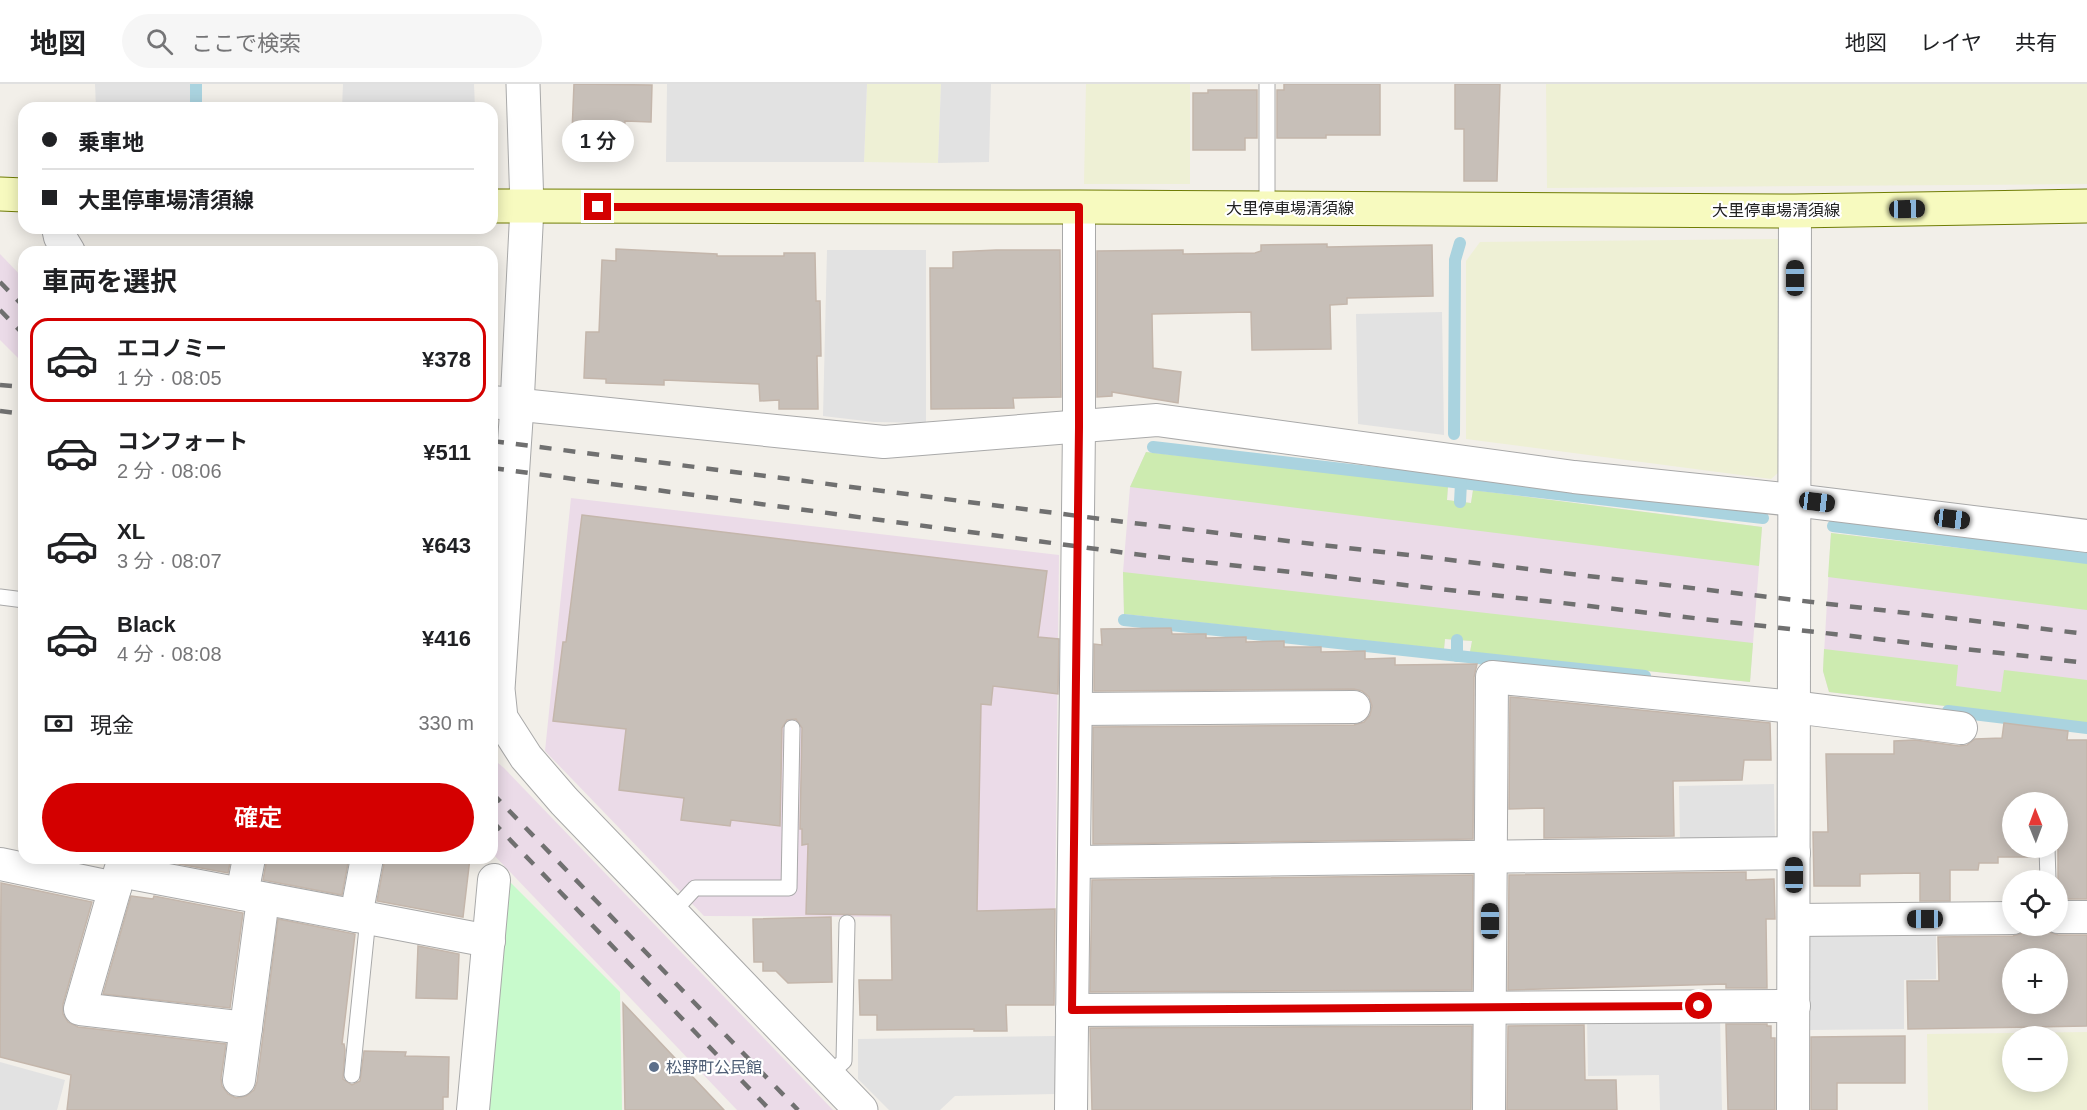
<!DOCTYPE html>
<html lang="ja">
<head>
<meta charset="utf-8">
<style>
  body { margin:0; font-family:Arial,"Noto Sans JP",sans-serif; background:#f6f6f6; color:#202124; height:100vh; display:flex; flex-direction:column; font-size:22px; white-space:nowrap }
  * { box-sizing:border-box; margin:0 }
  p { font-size:20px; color:#757577 }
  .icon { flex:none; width:33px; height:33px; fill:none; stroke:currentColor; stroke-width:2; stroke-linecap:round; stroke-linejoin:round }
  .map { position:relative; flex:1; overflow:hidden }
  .details { position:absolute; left:18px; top:162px; width:480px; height:618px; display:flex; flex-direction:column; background:#fff; border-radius:18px; box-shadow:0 3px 15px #0003 }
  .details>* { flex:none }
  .banner { position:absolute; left:18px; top:18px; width:480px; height:132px; border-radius:18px; box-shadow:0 3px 15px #0003; display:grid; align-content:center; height:132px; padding:0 24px; background:#fff }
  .needle { width:39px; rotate:359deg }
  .tools { position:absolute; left:2002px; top:708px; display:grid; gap:12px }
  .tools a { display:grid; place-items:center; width:66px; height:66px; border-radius:50%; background:#fff; box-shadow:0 3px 15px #0003; font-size:30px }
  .end { position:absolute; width:27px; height:27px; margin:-14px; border:8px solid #d40000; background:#fff; box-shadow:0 0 0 3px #fff }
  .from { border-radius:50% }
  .bubble { position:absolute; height:42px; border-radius:21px; background:#fff; box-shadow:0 3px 15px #0003; font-size:20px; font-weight:600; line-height:42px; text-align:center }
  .car { position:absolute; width:18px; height:36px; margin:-18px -9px; border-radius:8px; box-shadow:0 0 4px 2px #0007; background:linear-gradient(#222 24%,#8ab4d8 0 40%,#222 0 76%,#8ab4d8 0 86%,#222 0) }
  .banner b { display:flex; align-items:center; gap:21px; height:57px; font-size:22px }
  .banner b+b { border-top:2px solid #e0e0e0 }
  .banner i { width:15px; height:15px; background:#202124 }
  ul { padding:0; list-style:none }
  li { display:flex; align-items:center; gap:18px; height:84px; margin:0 12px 9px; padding:0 12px; border:3px solid transparent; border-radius:18px }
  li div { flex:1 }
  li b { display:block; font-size:22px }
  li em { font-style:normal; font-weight:600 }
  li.current { border-color:#d40000 }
  li>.icon { width:54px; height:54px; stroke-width:1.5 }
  h2 { padding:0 24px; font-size:27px; line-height:72px }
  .pay { display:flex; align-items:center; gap:15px; height:66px; padding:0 24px; font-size:22px }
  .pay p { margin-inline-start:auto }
  .button { display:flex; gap:12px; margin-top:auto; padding:12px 24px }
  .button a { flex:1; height:69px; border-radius:36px; background:#d40000; color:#fff; font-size:24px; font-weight:600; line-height:69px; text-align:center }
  header { display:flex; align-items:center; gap:36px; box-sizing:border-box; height:84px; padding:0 30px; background:#fff; border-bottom:2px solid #e0e0e0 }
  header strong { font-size:28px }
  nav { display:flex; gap:33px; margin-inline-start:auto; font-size:21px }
  .search { width:420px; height:54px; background:#f6f6f6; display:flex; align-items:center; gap:15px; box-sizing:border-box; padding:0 21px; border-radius:33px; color:#757577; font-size:22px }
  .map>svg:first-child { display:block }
  .industrial { fill:#ebdbe8 }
  .farmland { fill:#eef0d5; fill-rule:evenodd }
  .grass { fill:#cdebb0 }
  .park { fill:#c8facc }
  .parking { fill:#e2e2e2 }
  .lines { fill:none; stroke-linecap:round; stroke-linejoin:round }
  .stream { stroke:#aad3df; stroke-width:12 }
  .building { fill:#c7bfb8; stroke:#c4b6ab; stroke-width:1.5; fill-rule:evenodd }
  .service-casing { stroke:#a9a9a9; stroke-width:17 }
  .minor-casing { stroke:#a9a9a9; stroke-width:34 }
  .tertiary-casing { stroke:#a9a9a9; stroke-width:35 }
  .secondary-casing { stroke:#707d05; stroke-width:35 }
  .service { stroke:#fff; stroke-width:15 }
  .minor { stroke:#fff; stroke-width:32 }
  .tertiary { stroke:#fff; stroke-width:33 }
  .secondary { stroke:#f7fabf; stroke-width:33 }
  .rail { stroke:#707070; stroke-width:4.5; stroke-dasharray:12 12; stroke-linecap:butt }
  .route { stroke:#d40000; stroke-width:8 }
  .service-dot { fill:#5c6f8a; stroke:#fff; stroke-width:2 }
  .labels { text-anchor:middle; stroke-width:4.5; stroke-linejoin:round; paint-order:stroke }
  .street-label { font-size:16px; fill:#222; stroke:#fff }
  .service-label { font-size:16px; fill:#4e5e75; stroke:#fff; text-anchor:start }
</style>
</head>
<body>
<header>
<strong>地図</strong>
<div class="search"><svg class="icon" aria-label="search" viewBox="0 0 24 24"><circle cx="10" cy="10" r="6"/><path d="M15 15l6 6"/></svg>ここで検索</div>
<nav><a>地図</a><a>レイヤ</a><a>共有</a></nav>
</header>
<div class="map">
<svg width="2087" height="1026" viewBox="0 0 2087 1026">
  <rect width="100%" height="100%" fill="#f2efe9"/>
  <g class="industrial">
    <polygon points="0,170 24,195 24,280 0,256"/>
    <polygon points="1146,368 1448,402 1447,416 1460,418 1471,419 1473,406 1762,443 1750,598 1470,568 1472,557 1457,556 1445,555 1444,565 1124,530 1123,488 1130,403"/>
    <polygon points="571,414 1059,471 1055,834 704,832 545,667"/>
    <polygon points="1831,449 2087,479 2087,639 1829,608 1823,587"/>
    <polygon points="492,674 504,684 833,1026 737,1026 492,769"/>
  </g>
  <g class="farmland">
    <polygon points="867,0 941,0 938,79 864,78"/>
    <polygon points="1086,0 1190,0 1190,100 1084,100"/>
    <polygon points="1546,0 2087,0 2087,100 1547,104"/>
    <polygon points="1779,155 1779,388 1771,395 1466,355 1466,177 1480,158"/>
    <path d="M2087 948V1026H1928L1927 950ZM2058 952V998H2013V952Z"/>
  </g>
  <g class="grass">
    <polygon points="1146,368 1448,402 1447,416 1471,419 1473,406 1762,443 1759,482 1130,403"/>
    <polygon points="1831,449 2087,479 2087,526 1828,493"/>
    <polygon points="1123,488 1753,559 1750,598 1470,568 1472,557 1445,555 1444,565 1124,530"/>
    <polygon points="1824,565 1958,581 1956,602 2001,608 2004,586 2087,596 2087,639 1829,608 1823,587"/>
  </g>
  <polygon class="park" points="510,798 620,908 622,1026 488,1026"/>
  <g class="parking">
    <polygon points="95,0 191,0 190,24 96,24"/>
    <polygon points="343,0 474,0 475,24 342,24"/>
    <polygon points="667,0 867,0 864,78 666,78"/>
    <polygon points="941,0 991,0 989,78 938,79"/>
    <polygon points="827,166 926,166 926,339 874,338 823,332"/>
    <polygon points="1442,228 1444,351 1358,340 1356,230"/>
    <polygon points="1774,700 1775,758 1680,759 1679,702"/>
    <polygon points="1936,847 1936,895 1904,896 1904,945 1810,946 1809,849"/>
    <polygon points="1720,932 1722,1026 1660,1026 1659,991 1588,992 1587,934"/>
    <polygon points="1055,952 1056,1010 955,1012 940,1026 889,1026 858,995 858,955"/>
    <polygon points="0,978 65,996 57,1026 0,1026"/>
  </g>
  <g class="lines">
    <g class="stream">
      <polyline points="196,24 196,0"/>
      <polyline points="1454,350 1455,176 1460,159"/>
      <polyline points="1153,363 1763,434"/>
      <polyline points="1460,418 1461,399"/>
      <polyline points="1833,442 2087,474"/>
      <polyline points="1124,536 1645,592"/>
      <polyline points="1457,572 1457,556"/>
      <polyline points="1948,627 2087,644"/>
    </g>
  </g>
  <g class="building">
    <polygon points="574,0 652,1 651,38 625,37 624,50 572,48"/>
    <polygon points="1284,0 1380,0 1380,51 1326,51 1326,54 1277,54 1277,6 1284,6"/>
    <polygon points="1455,0 1500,0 1497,97 1464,97 1464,45 1455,45"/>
    <polygon points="1208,6 1257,6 1257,54 1245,54 1245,66 1193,66 1193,9 1208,9"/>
    <polygon points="1327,160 1327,163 1432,161 1433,212 1347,214 1347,220 1330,221 1331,265 1252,266 1251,228 1152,230 1153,284 1181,288 1178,319 1112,308 1112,312 1097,313 1097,167 1183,166 1183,170 1255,169 1261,167 1261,161"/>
    <polygon points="616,165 717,170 717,172 784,172 784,169 815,169 816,217 820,217 821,272 817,272 818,325 779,325 779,316 760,317 759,300 664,296 664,301 606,299 606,295 584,294 586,248 599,248 602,176 616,177"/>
    <polygon points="996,166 1060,166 1061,313 1013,314 1014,324 931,325 930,184 953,184 953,168"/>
    <polygon points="582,431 1047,487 1038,553 1059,555 1058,610 993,602 991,621 981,620 977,827 1055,825 1054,921 1006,921 1007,947 974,947 974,945 877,946 877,931 860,931 859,896 892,896 891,831 806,830 808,760 802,761 802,745 800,745 802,644 796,635 787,636 782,644 780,742 731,736 730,742 681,736 684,714 619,706 626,645 553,637 563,558 566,558"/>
    <polygon points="1171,544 1172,550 1206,550 1206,554 1246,553 1246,558 1284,557 1284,563 1321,563 1321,568 1365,567 1365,575 1395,574 1395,581 1477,580 1474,593 1473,755 1093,760 1093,643 1354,641 1364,638 1370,631 1372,622 1369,613 1362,607 1354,605 1094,607 1094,560 1102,561 1101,545"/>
    <polygon points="1510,613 1770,639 1771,676 1744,676 1742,696 1673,697 1674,752 1544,754 1544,724 1509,725"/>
    <polygon points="2004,639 2068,647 2067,656 2087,656 2087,815 2058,815 2058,718 2013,718 2013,764 2037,764 2038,773 1998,773 1998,779 1979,779 1978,786 1950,786 1950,817 1920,817 1920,789 1860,790 1860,802 1814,802 1813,748 1828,748 1826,670 1894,670 1894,657 1915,656 1959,662 1967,661 1975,655 2002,654"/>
    <polygon points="163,774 231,774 228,789 162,777"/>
    <polygon points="267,774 349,774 342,811 263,796"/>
    <polygon points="385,774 470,774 463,833 377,817"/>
    <polygon points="1746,788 1746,796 1774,795 1775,835 1766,835 1767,904 1726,904 1726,900 1508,906 1509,791"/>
    <polygon points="1473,791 1472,906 1090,908 1092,796"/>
    <polygon points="1,799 92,818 63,920 63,930 68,938 78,943 226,960 221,994 222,1002 228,1010 236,1014 246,1012 254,1006 257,998 278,835 355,850 342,960 344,960 345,966 343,995 352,1001 360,997 364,967 406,968 405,972 449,973 448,1013 443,1013 443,1026 67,1026 71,991 0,973"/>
    <polygon points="131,812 153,815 154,812 243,829 230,924 103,910"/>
    <polygon points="831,833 832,898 788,899 776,887 763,887 763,878 754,878 753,835"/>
    <path d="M2049 848 2058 851H2087V942L1908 945 1907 897H1939L1938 853 2013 852 2023 849ZM2013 874H2058V920H2013Z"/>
    <polygon points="418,862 459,870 457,915 416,914"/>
    <polygon points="623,919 724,1026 625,1026"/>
    <polygon points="1726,940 1767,940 1767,942 1771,942 1771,954 1775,954 1775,1026 1728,1026"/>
    <polygon points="1584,941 1585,996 1616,996 1617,1026 1507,1026 1508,942"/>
    <polygon points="1472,942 1471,1026 1092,1026 1090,944"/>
    <polygon points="1905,952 1905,999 1837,999 1837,1026 1811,1026 1811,953"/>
  </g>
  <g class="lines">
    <g class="service-casing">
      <g id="service">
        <polyline points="1267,0 1267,124"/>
        <polyline points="0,513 24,516"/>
        <polyline points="2047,764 2048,796"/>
        <polyline points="671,830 695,804 789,804 792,644"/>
        <polyline points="352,991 368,834"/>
        <polyline points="828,992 844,977 847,839"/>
      </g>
    </g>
    <g class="minor-casing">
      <g id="minor">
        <polyline points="58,144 60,153 69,168"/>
        <polyline points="492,318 884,358 1157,336 1574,393 1794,416 2087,452"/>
        <polyline points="1076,625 1354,623"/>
        <polyline points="1074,778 1794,769"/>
        <polyline points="0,780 115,804 120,787 489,857"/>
        <polyline points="115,804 80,925 246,944"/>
        <polyline points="242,810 249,774"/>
        <polyline points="356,832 367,774"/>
        <polyline points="2058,833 2087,833"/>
        <polyline points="1794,836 2013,834"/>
        <polyline points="1072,926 1794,922"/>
        <polyline points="239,996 263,815"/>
        <polyline points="473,1026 494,796"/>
        <polyline points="1071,1026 1079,343 1079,123"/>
        <polyline points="1489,1026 1492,593 1794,623 1961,644"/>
        <polyline points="1793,1026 1795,127"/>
      </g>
    </g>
    <g class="tertiary-casing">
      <polyline id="tertiary" points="523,0 527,123 517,321 498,605 501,634 526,673 564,717 861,1026"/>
    </g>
    <g class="secondary-casing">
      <g id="secondary">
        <polyline points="0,110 24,111"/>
        <polyline points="492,122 1079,123 1795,127 2087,122"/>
      </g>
    </g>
    <use href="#service" class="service"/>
    <use href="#minor" class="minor"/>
    <use href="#tertiary" class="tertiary"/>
    <use href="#secondary" class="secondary"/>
    <g class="rail">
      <polyline points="0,198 24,223"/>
      <polyline points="0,226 24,251"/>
      <polyline points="0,301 24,303"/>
      <polyline points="0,327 24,330"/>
      <polyline points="492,357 1133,439 2087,550"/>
      <polyline points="492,384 1134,470 2087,579"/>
      <polyline points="492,709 798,1026"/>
      <polyline points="492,737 770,1026"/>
    </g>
  </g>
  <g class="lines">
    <polyline class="route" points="598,123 1079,123 1079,343 1072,926 1699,922"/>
  </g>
  <circle class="service-dot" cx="654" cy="983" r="6"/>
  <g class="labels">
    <g class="street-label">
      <text x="1290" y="130">大里停車場清須線</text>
      <text x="1776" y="132">大里停車場清須線</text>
    </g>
    <g class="service-label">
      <text x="666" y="989">松野町公民館</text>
    </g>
  </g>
</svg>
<div class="tools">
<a><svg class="needle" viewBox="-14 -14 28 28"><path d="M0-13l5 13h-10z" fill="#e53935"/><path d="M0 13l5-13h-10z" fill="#757577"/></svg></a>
<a><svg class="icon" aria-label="locate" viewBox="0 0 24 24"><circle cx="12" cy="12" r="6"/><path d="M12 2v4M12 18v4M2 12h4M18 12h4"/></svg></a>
<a>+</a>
<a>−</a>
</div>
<i class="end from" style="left:1699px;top:922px"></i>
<i class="end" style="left:598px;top:123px"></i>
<div class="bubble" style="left:562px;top:36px;width:72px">1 分</div>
<i class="car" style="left:1907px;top:125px;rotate:89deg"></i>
<i class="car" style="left:1795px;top:194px;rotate:0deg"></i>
<i class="car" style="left:1817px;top:418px;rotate:97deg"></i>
<i class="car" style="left:1952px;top:435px;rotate:97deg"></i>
<i class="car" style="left:1794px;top:791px;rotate:0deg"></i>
<i class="car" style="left:1925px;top:835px;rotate:270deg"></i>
<i class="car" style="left:1490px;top:837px;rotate:0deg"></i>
<div class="banner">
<b><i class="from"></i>乗車地</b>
<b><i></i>大里停車場清須線</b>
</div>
<section class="details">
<h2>車両を選択</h2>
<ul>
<li class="current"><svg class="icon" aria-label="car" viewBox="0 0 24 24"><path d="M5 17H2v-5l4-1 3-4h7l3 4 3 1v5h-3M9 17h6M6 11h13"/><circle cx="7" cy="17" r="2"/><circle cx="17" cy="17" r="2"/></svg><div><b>エコノミー</b><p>1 分 · 08:05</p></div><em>¥378</em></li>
<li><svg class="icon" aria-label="car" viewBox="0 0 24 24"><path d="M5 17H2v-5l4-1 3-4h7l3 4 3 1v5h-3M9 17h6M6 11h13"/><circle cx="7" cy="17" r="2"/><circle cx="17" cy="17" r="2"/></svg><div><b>コンフォート</b><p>2 分 · 08:06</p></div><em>¥511</em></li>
<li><svg class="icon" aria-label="car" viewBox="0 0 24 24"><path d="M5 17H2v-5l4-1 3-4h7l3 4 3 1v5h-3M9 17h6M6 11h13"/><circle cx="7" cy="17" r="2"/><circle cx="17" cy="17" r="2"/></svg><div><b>XL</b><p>3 分 · 08:07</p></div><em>¥643</em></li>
<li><svg class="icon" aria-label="car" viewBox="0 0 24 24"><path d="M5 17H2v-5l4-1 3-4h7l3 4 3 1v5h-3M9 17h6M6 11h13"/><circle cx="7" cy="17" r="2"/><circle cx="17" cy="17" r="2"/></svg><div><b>Black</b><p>4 分 · 08:08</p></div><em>¥416</em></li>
</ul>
<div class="pay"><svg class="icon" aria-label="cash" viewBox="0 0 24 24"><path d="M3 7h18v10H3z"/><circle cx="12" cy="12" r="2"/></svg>現金<p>330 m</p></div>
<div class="button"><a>確定</a></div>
</section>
</div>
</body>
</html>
